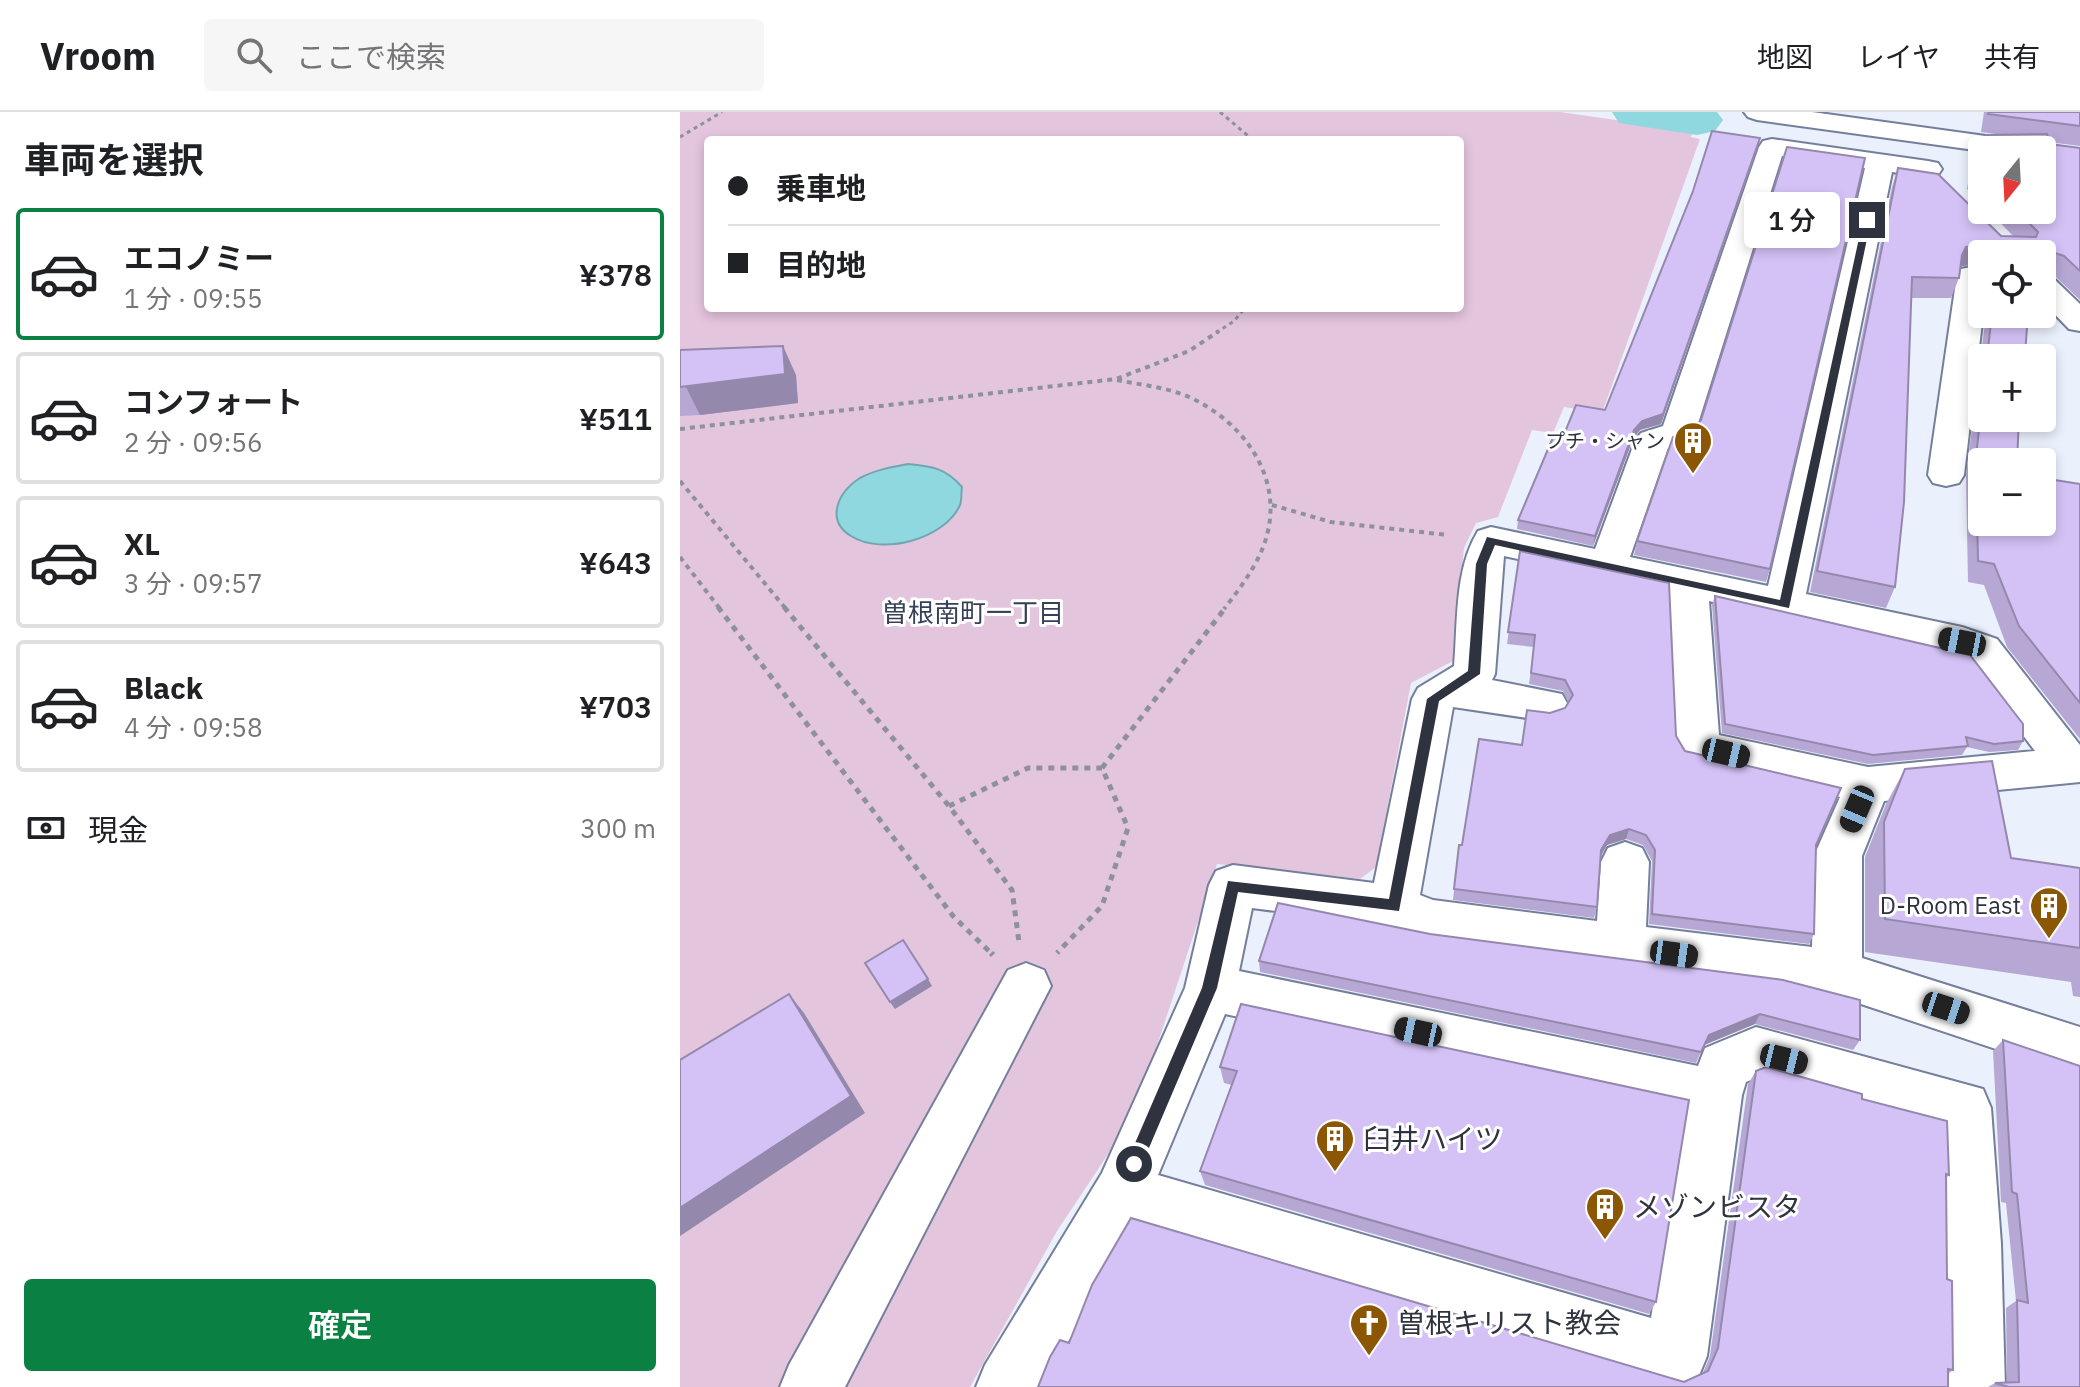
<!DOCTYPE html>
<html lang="ja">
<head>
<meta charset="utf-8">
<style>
  body { margin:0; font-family:"IBM Plex Sans","Noto Sans JP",sans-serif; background:#f6f6f6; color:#202124; height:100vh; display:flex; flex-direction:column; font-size:30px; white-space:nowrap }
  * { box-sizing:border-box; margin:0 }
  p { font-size:26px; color:#757577 }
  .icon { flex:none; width:44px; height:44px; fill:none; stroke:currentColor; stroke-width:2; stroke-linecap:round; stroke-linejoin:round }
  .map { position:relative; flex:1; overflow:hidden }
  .drawer { display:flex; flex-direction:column; background:#fff; width:680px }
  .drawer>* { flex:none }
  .top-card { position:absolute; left:24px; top:24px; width:760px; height:176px; border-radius:8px; box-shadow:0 4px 12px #0003; display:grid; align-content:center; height:176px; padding:0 24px; background:#fff }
  .needle { width:52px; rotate:198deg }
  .controls { position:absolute; left:1288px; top:24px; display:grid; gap:16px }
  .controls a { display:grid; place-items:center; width:88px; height:88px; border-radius:8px; background:#fff; box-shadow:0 4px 12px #0003; font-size:40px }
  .end { position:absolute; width:36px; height:36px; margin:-18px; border:10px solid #2f333f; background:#fff; box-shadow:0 0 0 4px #fff }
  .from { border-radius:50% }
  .bubble { position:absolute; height:56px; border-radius:8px; background:#fff; box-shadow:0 4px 12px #0003; font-size:26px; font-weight:600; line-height:56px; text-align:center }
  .car { position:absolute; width:24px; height:48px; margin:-24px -12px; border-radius:10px; box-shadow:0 0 6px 2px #0007; background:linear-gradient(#222 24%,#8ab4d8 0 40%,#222 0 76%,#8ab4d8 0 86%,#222 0) }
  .top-card b { display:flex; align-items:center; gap:28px; height:76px; font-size:30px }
  .top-card b+b { border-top:2px solid #e0e0e0 }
  .top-card i { width:20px; height:20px; background:#202124 }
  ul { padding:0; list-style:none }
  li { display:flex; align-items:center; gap:24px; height:132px; margin:0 16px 12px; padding:0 8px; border:4px solid #e0e0e0; border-radius:8px }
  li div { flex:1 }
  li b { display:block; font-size:30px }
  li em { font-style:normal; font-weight:600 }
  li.selected { border-color:#0b8043 }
  li>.icon { width:72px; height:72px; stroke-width:1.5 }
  h2 { padding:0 24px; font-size:36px; line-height:96px }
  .pay { display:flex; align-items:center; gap:20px; height:88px; padding:0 24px; font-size:30px }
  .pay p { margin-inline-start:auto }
  .primary-button { display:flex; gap:16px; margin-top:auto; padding:16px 24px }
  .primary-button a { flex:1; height:92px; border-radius:8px; background:#0b8043; color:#fff; font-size:32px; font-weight:600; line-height:92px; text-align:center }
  header { display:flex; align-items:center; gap:48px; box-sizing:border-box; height:112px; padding:0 40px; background:#fff; border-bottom:2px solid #e0e0e0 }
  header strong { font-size:38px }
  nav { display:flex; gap:44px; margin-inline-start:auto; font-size:28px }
  .search { width:560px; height:72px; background:#f6f6f6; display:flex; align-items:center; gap:20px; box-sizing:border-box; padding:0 28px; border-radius:8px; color:#757577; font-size:30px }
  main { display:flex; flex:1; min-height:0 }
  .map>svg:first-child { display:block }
  .green { fill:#e4c5de; fill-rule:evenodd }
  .water { fill:#8fd8df; stroke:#72a6af; stroke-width:2 }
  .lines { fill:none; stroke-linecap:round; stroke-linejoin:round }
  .river { fill:#8fd8df; fill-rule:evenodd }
  .minor-casing { stroke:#747f9b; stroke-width:4 }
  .path-far3 { stroke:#8c919d; stroke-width:3; stroke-dasharray:4 4; stroke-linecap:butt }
  .path-far2 { stroke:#8c919d; stroke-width:4; stroke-dasharray:5 5; stroke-linecap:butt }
  .path-far1 { stroke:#8c919d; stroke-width:5; stroke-dasharray:6 6; stroke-linecap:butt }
  .path { stroke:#8c919d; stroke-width:6; stroke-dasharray:8 8; stroke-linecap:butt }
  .minor { fill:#fff; fill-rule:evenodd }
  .wall { fill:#b6a7d4 }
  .shaded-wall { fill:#9488ac }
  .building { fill:#d4c2f6; stroke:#9488ac; stroke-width:2 }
  .route { fill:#2f333f }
  .labels { text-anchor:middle; stroke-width:6; stroke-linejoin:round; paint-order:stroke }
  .far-poi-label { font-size:20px; fill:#2f333f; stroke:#fff; text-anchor:end }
  .poi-label { font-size:24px; fill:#2f333f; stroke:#fff; text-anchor:end }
  .neighbourhood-label { font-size:26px; fill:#364058; stroke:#fff }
  .near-poi-label { font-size:28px; fill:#2f333f; stroke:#fff; text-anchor:start }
</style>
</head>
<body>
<header>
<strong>Vroom</strong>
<div class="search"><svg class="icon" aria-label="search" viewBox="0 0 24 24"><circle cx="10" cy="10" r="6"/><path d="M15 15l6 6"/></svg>ここで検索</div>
<nav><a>地図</a><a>レイヤ</a><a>共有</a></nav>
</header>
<main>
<section class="drawer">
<h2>車両を選択</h2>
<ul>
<li class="selected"><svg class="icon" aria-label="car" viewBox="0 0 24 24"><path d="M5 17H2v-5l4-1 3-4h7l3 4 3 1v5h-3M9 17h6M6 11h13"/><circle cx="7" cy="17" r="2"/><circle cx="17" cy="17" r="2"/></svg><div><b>エコノミー</b><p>1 分 · 09:55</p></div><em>¥378</em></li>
<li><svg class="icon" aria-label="car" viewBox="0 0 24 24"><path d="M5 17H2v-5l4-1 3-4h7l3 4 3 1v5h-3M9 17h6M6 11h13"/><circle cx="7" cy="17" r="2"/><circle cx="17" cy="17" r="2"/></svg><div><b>コンフォート</b><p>2 分 · 09:56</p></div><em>¥511</em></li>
<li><svg class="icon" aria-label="car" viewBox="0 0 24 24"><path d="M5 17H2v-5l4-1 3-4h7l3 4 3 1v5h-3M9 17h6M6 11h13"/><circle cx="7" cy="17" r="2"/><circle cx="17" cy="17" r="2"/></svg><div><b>XL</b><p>3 分 · 09:57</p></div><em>¥643</em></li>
<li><svg class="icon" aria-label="car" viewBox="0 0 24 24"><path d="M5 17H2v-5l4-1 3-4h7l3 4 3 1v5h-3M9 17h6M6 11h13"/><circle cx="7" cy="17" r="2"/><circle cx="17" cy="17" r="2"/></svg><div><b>Black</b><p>4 分 · 09:58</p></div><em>¥703</em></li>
</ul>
<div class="pay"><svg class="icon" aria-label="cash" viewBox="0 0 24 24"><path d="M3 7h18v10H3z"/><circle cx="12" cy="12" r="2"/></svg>現金<p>300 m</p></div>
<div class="primary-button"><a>確定</a></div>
</section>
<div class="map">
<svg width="1400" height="1275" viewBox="0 0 1400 1275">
  <rect width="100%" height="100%" fill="#ebf0fd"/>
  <path class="green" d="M0 0H880L1013 19 1011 25 1020 27 922 301 884 295 873 321 852 318 818 405 796 411 784 436 773 549 731 571 696 755 680 767 537 752 454 1003 377 1119 290 1275H0ZM28 28H780V196H28Z"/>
  <path class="water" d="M228 352C251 354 266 356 282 375 281 380 282 388 280 393 265 427 202 444 171 424 145 408 158 380 180 366 195 358 211 355 228 352Z"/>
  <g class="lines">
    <polygon class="river" points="932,0 1037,0 1043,8 1035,19 1017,23 939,11"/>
    <g class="minor-casing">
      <g id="minor">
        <polygon points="1064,0 1132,0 1349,30 1358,32 1362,38 1302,39 1077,8 1068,5"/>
        <path d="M1092 27 1248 49 1258 51 1262 57 1258 63 1248 65 1212 60 1126 482 1282 515 1317 527 1400 633V670L1204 689 1182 744V846L1400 915V965L1157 884 750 830 710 814 572 796 559 859 1018 954 1025 936 1076 915 1303 977 1311 996 1321 1132 1325 1275H1263V1132L1258 1015 1078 965 1066 970 1062 983 1027 1244 1018 1266 996 1275 455 1113 362 1275H296L305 1253 422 1061 505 876 529 773 536 759 553 753 694 771 732 587 738 576 774 554C778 510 774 458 798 419L811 415 915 437 955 329 961 321 983 314 1079 35 1083 29ZM1102 44 1185 56 1088 474 950 445 988 336 1010 329 1015 321ZM824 444 989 480 996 635 1002 647 1160 685 1134 744 1132 835 966 815 969 750 962 736 945 730 928 736 921 750 917 809 753 788 740 783 773 595 867 609 882 604 888 593 882 582 812 568 815 562ZM1029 489 1287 549 1355 639 1188 655 1039 623ZM545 902 1005 1002 971 1206 478 1063Z"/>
        <polygon points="1302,153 1303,202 1284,363 1279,371 1266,374 1253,371 1248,363 1277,163 1281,157"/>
        <polygon points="1362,163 1373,166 1400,192 1400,219 1389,217 1362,189"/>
        <polygon points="346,851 364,858 371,874 165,1275 100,1275 109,1253 328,858"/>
      </g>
    </g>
    <g class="path-far3">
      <polyline points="540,0 573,28"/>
      <polyline points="0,25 42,0"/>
      <polyline points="536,221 554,209 565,196"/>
    </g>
    <g class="path-far2">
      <path d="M437 268C461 273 486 275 509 285 562 309 603 363 587 423 580 450 561 475 544 497"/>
      <polyline points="0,317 436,267 509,239 539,219"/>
      <polyline points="0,369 106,497"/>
      <polyline points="592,393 651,410 768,423"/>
      <polyline points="0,445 40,497"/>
    </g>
    <g class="path-far1">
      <polyline points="38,495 273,804 313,843"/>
      <polyline points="104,495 269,694 332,778 339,830"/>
      <polyline points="422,656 546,495"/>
      <polyline points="269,694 348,656 422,656 448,716 422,794 377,841"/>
    </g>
    <polyline class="path" points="311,841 313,843"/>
    <use href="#minor" class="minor"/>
  </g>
  <g class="wall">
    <polygon points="1304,0 1400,0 1400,34 1369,30 1370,32 1400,36 1400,188 1375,164 1368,162 1368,168 1362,182 1362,142 1302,142 1280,155 1279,166 1271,186 1231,186 1215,475 1206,496 1130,480 1212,75 1218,56 1321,124 1334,125 1308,98 1362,98 1362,38 1302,38 1302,92 1287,77 1289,66 1296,47 1299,47 1299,42 1306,23 1317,22 1301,20"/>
    <polygon points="1078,34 981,312 960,318 953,327 913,434 837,417 838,408 883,325 925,298"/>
    <polygon points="1306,202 1348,202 1345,243 1344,246 1302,246 1302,410 1400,372 1400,627 1327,535 1304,473 1288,470 1286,365"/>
    <polygon points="0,238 116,263 118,291 20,303 0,304"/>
    <polygon points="957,429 1090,457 1086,470 954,443"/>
    <polygon points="840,439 996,624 1005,639 1136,733 1134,822 1129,832 969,812 972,749 963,733 946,727 927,733 920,745 917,795 914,806 773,788 779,733 782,733 842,633 870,601 885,596 888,590 883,579 849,572 854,535 827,532"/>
    <polygon points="1035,484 1343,629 1338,638 1309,640 1287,635 1282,643 1188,652 1042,621 1032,493"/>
    <polygon points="1225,657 1331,746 1400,756 1400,885 1393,884 1391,870 1185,840 1185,745 1206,692"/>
    <polygon points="750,822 1103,868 1180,928 1173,938 1075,912 1024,933 1016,951 580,860 579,849"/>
    <polygon points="561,892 976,1190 969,1202 525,1073 520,1059 552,973 544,971 540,955"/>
    <polygon points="1323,928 1400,1275 1308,1275 1315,1271 1327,1271 1326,1196 1336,1189 1326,1091 1321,1090 1313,939"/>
    <polygon points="1076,959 1182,987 1269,1063 1266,1066 1267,1167 1273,1258 1268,1262 1268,1275 358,1275 389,1231 1004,1270 1023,1261 1030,1244 1068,972"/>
  </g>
  <g class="shaded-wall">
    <polygon points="1080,26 981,312 960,318 953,327 913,434 915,424 954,318"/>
    <polygon points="1312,131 1307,142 1302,142 1302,151 1278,155 1282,143 1286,135"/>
    <polygon points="103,234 116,263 118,291 20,303 6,275"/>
    <polygon points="949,717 946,727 927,733 918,749 921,738 930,723"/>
    <polygon points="248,867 252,874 215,897 210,890"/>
    <polygon points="109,882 124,901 185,1001 0,1124 0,1096"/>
    <polygon points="1080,902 1075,912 1024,933 1029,923"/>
  </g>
  <g class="building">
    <polygon points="1309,0 1400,0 1400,14 1308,2"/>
    <polygon points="1032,19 1080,26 983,302 962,309 954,318 915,424 838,408 874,323 883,325 896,293 925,298 1013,79"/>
    <polygon points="1367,22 1370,32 1400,36 1400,159 1384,144 1372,140 1368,143 1368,168 1362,167 1362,142 1313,142 1312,131 1286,135 1282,143 1279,166 1232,165 1224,390 1215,475 1137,459 1218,56 1258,62 1321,124 1356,125 1358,120 1336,98 1362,98 1362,38 1305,38 1306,23"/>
    <polygon points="1107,35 1185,46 1090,457 957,429 993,325 1014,318 1021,308"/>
    <polygon points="1296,47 1302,48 1302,65 1295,58"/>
    <polygon points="1312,202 1348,202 1345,243 1342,242 1341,246 1307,246"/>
    <polygon points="103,234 105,262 0,275 0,238"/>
    <polygon points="1302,292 1302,306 1339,306 1337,350 1302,350 1302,410 1362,410 1362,366 1400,372 1400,591 1339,514 1314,452 1298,449 1296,344"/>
    <polygon points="840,439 989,471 996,624 1005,639 1161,676 1136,733 1134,822 972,802 975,738 966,723 949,717 930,723 921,738 917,795 774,777 779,733 782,733 799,627 842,633 847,598 870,601 885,596 893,583 885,568 851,561 855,523 828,520"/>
    <polygon points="1035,484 1290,543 1343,612 1343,629 1314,632 1286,625 1288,634 1193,643 1045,612"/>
    <polygon points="1312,649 1331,746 1400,756 1400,836 1205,807 1204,710 1225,657"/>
    <polygon points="598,791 750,822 1103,868 1180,888 1180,928 1080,902 1029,923 1021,940 579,849"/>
    <polygon points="223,828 248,867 210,890 185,851"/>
    <polygon points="109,882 171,984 0,1096 0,948"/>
    <polygon points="561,892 1009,988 976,1190 520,1059 557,959 540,955"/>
    <polygon points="1323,928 1400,954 1400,1275 1329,1275 1315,1271 1339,1270 1337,1188 1348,1191 1337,1082 1332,1080"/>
    <polygon points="1086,955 1182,982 1182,987 1267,1009 1269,1063 1266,1062 1267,1167 1272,1169 1273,1258 1268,1257 1268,1275 358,1275 370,1245 380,1228 389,1231 412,1173 451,1106 1004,1270 1028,1259 1038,1236 1076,959"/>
  </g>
  <polygon class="route" points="1187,105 1191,108 1109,496 815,433 807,452 800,562 759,589 719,799 558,780 537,876 460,1057 454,1060 449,1057 446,1052 522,876 548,769 709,787 747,587 788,559 796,452 807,425 1100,488 1183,108"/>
  <defs>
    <g id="building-pin" transform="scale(2)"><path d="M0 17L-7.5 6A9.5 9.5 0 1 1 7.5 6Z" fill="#8b5704" stroke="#fff"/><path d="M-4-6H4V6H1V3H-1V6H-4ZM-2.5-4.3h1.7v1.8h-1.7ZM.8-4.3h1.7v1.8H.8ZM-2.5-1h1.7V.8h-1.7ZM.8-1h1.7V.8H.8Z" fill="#fff"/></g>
    <g id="church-pin" transform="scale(2)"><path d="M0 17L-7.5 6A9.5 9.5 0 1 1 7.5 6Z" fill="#8b5704" stroke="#fff"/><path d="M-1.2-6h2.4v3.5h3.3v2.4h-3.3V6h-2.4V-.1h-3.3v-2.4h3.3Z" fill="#fff"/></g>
  </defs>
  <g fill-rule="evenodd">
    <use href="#building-pin" x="1013" y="329"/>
    <use href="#building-pin" x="1369" y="794"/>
    <use href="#building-pin" x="655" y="1027"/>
    <use href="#building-pin" x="925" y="1095"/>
    <use href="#church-pin" x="689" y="1211"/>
  </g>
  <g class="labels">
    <g class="far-poi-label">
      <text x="985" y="336">プチ・シャン</text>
    </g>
    <g class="poi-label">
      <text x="1341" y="802">D-Room East</text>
    </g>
    <g class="neighbourhood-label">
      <text x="293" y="510">曽根南町一丁目</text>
    </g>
    <g class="near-poi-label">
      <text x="683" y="1037">臼井ハイツ</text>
      <text x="953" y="1105">メゾンビスタ</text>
      <text x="717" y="1221">曽根キリスト教会</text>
    </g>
  </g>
</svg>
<div class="controls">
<a><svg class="needle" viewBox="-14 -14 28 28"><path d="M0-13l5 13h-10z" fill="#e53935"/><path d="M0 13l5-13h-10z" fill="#757577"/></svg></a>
<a><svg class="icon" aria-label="locate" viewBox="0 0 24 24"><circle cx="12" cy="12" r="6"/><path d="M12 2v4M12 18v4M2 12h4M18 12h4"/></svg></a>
<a>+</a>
<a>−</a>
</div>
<i class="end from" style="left:454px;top:1052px"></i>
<i class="end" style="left:1187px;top:108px"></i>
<div class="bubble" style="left:1064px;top:80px;width:96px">1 分</div>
<i class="car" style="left:1282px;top:530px;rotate:281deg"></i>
<i class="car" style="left:1046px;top:641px;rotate:103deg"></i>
<i class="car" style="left:1177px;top:697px;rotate:203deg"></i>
<i class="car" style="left:994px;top:842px;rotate:98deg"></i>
<i class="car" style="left:1266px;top:896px;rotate:108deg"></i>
<i class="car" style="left:738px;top:920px;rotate:282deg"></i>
<i class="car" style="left:1104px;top:947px;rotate:104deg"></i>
<div class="top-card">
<b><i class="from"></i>乗車地</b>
<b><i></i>目的地</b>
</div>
</div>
</main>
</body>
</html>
